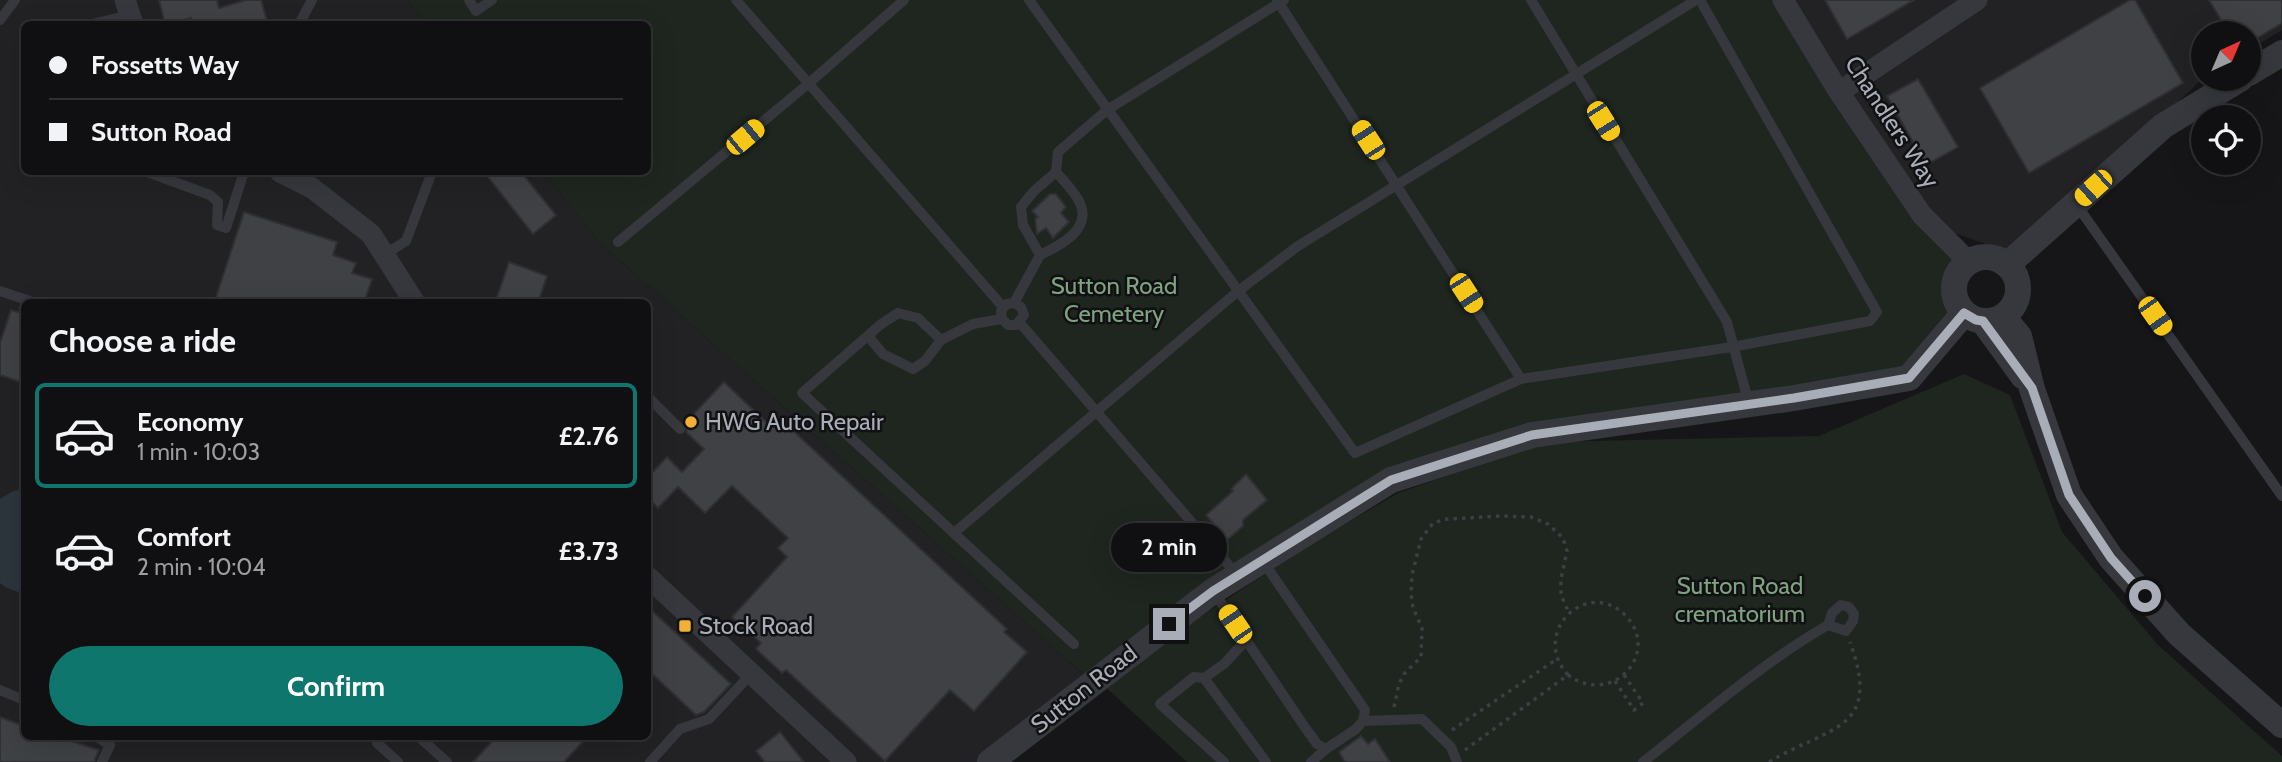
<!DOCTYPE html>
<html lang="en">
<head>
<meta charset="utf-8">
<style>
  body { margin:0; font-family:Cabin,sans-serif; background:#1e1e20; color:#f1f3f6; height:100vh; display:flex; flex-direction:column; font-size:26px; white-space:nowrap }
  * { box-sizing:border-box; margin:0 }
  p { font-size:23px; color:#9c9d9f }
  .icon { flex:none; width:38px; height:38px; fill:none; stroke:currentColor; stroke-width:2; stroke-linecap:round; stroke-linejoin:round }
  .map { position:relative; flex:1; overflow:hidden }
  .panel { position:absolute; left:21px; top:299px; width:630px; height:441px; display:flex; flex-direction:column; background:#101012; border-radius:10px; box-shadow:0 7px 28px #0002,0 0 0 2px #303032 }
  .panel>* { flex:none }
  .hud { position:absolute; left:21px; top:21px; width:630px; height:154px; border-radius:10px; box-shadow:0 7px 28px #0002,0 0 0 2px #303032; display:grid; align-content:center; height:154px; padding:0 28px; background:#101012 }
  .needle { width:46px; rotate:44deg }
  .fabs { position:absolute; left:2191px; top:21px; display:grid; gap:14px }
  .fabs a { display:grid; place-items:center; width:70px; height:70px; border-radius:50%; background:#101012; box-shadow:0 7px 28px #0002,0 0 0 2px #303032; font-size:35px }
  .end { position:absolute; width:32px; height:32px; margin:-16px; border:9px solid #a8adb8; background:#111; box-shadow:0 0 0 4px #111 }
  .from { border-radius:50% }
  .bubble { position:absolute; height:49px; border-radius:24px; background:#101012; box-shadow:0 7px 28px #0002,0 0 0 2px #303032; font-size:23px; font-weight:700; line-height:49px; text-align:center }
  .car { position:absolute; width:21px; height:42px; margin:-21px -10px; border-radius:9px; box-shadow:0 0 5px 2px #0007; background:linear-gradient(#f5c518 24%,#345 0 40%,#f5c518 0 76%,#345 0 86%,#f5c518 0) }
  .hud b { display:flex; align-items:center; gap:24px; height:66px; font-size:26px }
  .hud b+b { border-top:2px solid #303032 }
  .hud i { width:18px; height:18px; background:#f1f3f6 }
  ul { padding:0; list-style:none }
  li { display:flex; align-items:center; gap:21px; height:105px; margin:0 14px 10px; padding:0 14px; border:4px solid transparent; border-radius:10px }
  li div { flex:1 }
  li b { display:block; font-size:26px }
  li em { font-style:normal; font-weight:700 }
  li.current { border-color:#0f766e }
  li>.icon { width:63px; height:63px; stroke-width:1.5 }
  h2 { padding:0 28px; font-size:32px; line-height:84px }
  .action { display:flex; gap:14px; margin-top:auto; padding:14px 28px }
  .action a { flex:1; height:80px; border-radius:42px; background:#0f766e; color:#fff; font-size:28px; font-weight:700; line-height:80px; text-align:center }
  .map>svg:first-child { display:block }
  .built { fill:#222225; fill-rule:evenodd }
  .green { fill:#1e261f }
  .water { fill:#2c353c }
  .building { fill:#404145; stroke:#303034; stroke-width:2 }
  .lines { fill:none; stroke-linecap:round; stroke-linejoin:round }
  .path { stroke:#3d3f44; stroke-width:3.5; stroke-dasharray:3.5 5; stroke-linecap:butt }
  .service { stroke:#37383d; stroke-width:10 }
  .minor { stroke:#37383d; stroke-width:21 }
  .tertiary { stroke:#37383d; stroke-width:26 }
  .route { stroke:#a8adb8; stroke-width:9 }
  .poi-dot { fill:#f2b134; stroke:#111113; stroke-width:2.5 }
  .labels { text-anchor:middle; stroke-width:5; stroke-linejoin:round; paint-order:stroke }
  .street-label { font-size:24px; fill:#a8adb8; stroke:#111113 }
  .park-label { font-size:24px; fill:#7fa381; stroke:#111113 }
  .poi-label { font-size:24px; fill:#a8adb8; stroke:#111113; text-anchor:start }
</style>
</head>
<body>
<div class="map">
<svg width="2282" height="762" viewBox="0 0 2282 762">
  <rect width="100%" height="100%" fill="#161618"/>
  <g class="built">
    <path d="M0 0H408L427 24H24V172H544L599 242 1092 682 980 762H0ZM24 303H648V737H24Z"/>
    <polygon points="1790,0 2282,0 2282,30 2249,50 2249,33 2203,33 2203,78 2019,255 1933,226"/>
  </g>
  <g class="green">
    <path d="M408 0H1783L1839 92 1969 262C1952 282 1951 290 1964 313L1909 378 1532 435 1391 480 1092 682 599 242 544 172H648V24H427Z"/>
    <polygon points="1964,374 2010,395 2062,532 2158,645 2282,756 2282,762 1187,762 1101,683 1301,550 1398,493 1545,442 1819,436"/>
  </g>
  <polygon class="water" points="24,489 24,594 7,588 0,583 0,499 13,491"/>
  <g class="building">
    <polygon points="159,0 217,0 219,8 246,0 261,0 268,24 193,24 191,18 165,24"/>
    <polygon points="1825,0 1914,0 1847,39"/>
    <polygon points="2130,0 2135,0 2183,83 2029,173 1980,88"/>
    <polygon points="2209,0 2282,0 2282,23 2249,43 2249,33 2229,33"/>
    <polygon points="1918,79 1958,147 1926,165 1887,96"/>
    <polygon points="484,172 521,172 556,215 533,234"/>
    <polygon points="1050,194 1056,194 1066,207 1061,213 1069,222 1053,238 1046,228 1037,234 1035,219 1038,217 1032,211"/>
    <polygon points="244,212 337,242 333,255 356,263 352,273 372,279 364,303 214,303"/>
    <polygon points="509,262 547,276 538,303 495,303"/>
    <polygon points="11,310 24,314 24,383 0,375 0,343"/>
    <polygon points="724,382 767,423 775,414 1007,629 1004,632 1027,652 974,711 950,690 885,761 786,670 782,673 756,649 761,643 732,617 787,557 778,548 788,538 732,486 705,513 678,487 658,508 648,498 648,477 667,457 682,472 704,449 687,433 685,423"/>
    <polygon points="1246,474 1267,500 1243,520 1243,526 1227,540 1206,515 1233,491 1231,489"/>
    <polygon points="648,607 731,684 704,712 696,715 648,670"/>
    <polygon points="0,717 24,726 24,737 58,737 99,750 94,762 0,762"/>
    <polygon points="780,732 804,762 765,762 756,751"/>
    <polygon points="1361,736 1368,744 1375,739 1390,762 1345,762 1339,752"/>
    <polygon points="496,737 587,737 564,762 473,762"/>
  </g>
  <g class="lines">
    <g class="path">
      <polyline points="1615,681 1634,710 1643,703 1624,675"/>
      <polyline points="1394,707 1399,684 1404,674 1421,657 1422,628 1413,608 1411,593 1412,575 1421,539 1433,523 1447,519 1501,516 1531,517 1548,524 1563,538 1567,551 1561,579 1561,595 1569,613"/>
      <polyline points="1452,730 1557,659"/>
      <path d="M1465 750 1568 675C1530 634 1585 578 1624 614 1663 651 1613 708 1568 675"/>
      <path d="M1769 762C1828 726 1883 732 1850 642"/>
    </g>
    <g class="service">
      <polyline points="469,0 476,11 492,0"/>
      <polyline points="736,0 1003,307"/>
      <polyline points="1029,0 1355,453 1521,379 1732,347 1870,321 1877,312 1700,0"/>
      <polyline points="1277,0 1521,379"/>
      <polyline points="1531,0 1727,322 1749,404"/>
      <polyline points="0,20 15,0"/>
      <polyline points="92,24 130,15"/>
      <polyline points="299,24 312,0"/>
      <polyline points="147,172 210,195 218,202 217,225 226,228 244,172"/>
      <polyline points="2076,204 2282,496"/>
      <polyline points="618,242 808,84 904,0"/>
      <polyline points="384,255 406,241 432,172"/>
      <path d="M1040 255C1059 246 1092 230 1080 203 1075 192 1064 181 1056 172"/>
      <polyline points="0,291 36,303"/>
      <polyline points="1014,303 1040,255 1023,225 1021,207 1034,191 1056,172 1058,152 1107,110 1284,0"/>
      <polyline points="1002,319 1001,311 1006,304 1014,303 1021,307 1024,315 1016,325 1008,325 1002,319 973,324 941,340 918,318 898,313 880,325 802,393 1074,644"/>
      <polyline points="1020,323 1238,576"/>
      <polyline points="868,336 883,354 913,369 925,361 941,340"/>
      <polyline points="648,397 680,429"/>
      <polyline points="954,533 1237,292 1298,246 1696,0"/>
      <polyline points="1213,591 1304,726 1317,744 1326,749 1356,729 1363,721 1365,710 1262,560"/>
      <polyline points="1246,640 1224,664 1204,678 1266,762"/>
      <polyline points="1204,678 1194,677 1160,704 1224,762"/>
      <polyline points="0,690 24,700"/>
      <polyline points="1363,721 1422,719 1451,747 1457,762"/>
      <polyline points="97,737 110,745 102,762"/>
      <polyline points="419,737 447,762"/>
      <polyline points="377,743 398,762"/>
      <polyline points="650,762 680,729 709,719 751,674"/>
      <polyline points="1311,762 1326,749"/>
      <path d="M1643 762C1703 715 1762 663 1828 625L1832 613 1841 605 1849 607 1854 614 1853 621 1846 631 1828 625"/>
    </g>
    <g class="minor">
      <polyline points="125,0 133,24"/>
      <polyline points="1783,0 1839,92 1922,215 1969,262"/>
      <polyline points="1839,92 1977,0"/>
      <polyline points="280,172 312,188 371,234 415,303"/>
      <polyline points="648,577 846,762"/>
    </g>
    <g class="tertiary">
      <polyline points="2249,73 2282,53"/>
      <circle cx="1986" cy="289" r="32"/>
      <polyline points="2007,265 2163,126 2240,79"/>
      <polyline points="2003,317 2019,336 2032,389 2069,495 2111,558 2179,634 2282,725"/>
      <polyline points="1983,321 2023,376"/>
      <polyline points="990,762 1213,591 1391,480 1532,435 1794,398 1909,378 1964,313"/>
    </g>
  </g>
  <g class="lines">
    <polyline class="route" points="1169,624 1213,591 1391,480 1532,435 1794,398 1909,378 1964,313 1976,320 1983,321 2032,388 2069,495 2111,558 2145,596"/>
  </g>
  <g class="poi-dot">
    <circle cx="691" cy="422" r="7"/>
    <rect x="678" y="619" width="14" height="14" rx="3.5"/>
  </g>
  <g class="labels">
    <g class="street-label">
      <text transform="translate(1892 122) rotate(57)" y="8">Chandlers Way</text>
      <text transform="translate(1084 689) rotate(-38)" y="8">Sutton Road</text>
    </g>
    <g class="park-label">
      <text x="1114" y="294">Sutton Road<tspan x="1114" dy="28">Cemetery</tspan></text>
      <text x="1740" y="594">Sutton Road<tspan x="1740" dy="28">crematorium</tspan></text>
    </g>
    <g class="poi-label">
      <text x="705" y="430">HWG Auto Repair</text>
      <text x="699" y="634">Stock Road</text>
    </g>
  </g>
</svg>
<div class="fabs">
<a><svg class="needle" viewBox="-14 -14 28 28"><path d="M0-13l5 13h-10z" fill="#e53935"/><path d="M0 13l5-13h-10z" fill="#9c9d9f"/></svg></a>
<a><svg class="icon" aria-label="locate" viewBox="0 0 24 24"><circle cx="12" cy="12" r="6"/><path d="M12 2v4M12 18v4M2 12h4M18 12h4"/></svg></a>
</div>
<i class="end from" style="left:2145px;top:596px"></i>
<i class="end" style="left:1169px;top:624px"></i>
<div class="bubble" style="left:1111px;top:523px;width:116px">2 min</div>
<i class="car" style="left:1603px;top:121px;rotate:148deg"></i>
<i class="car" style="left:745px;top:137px;rotate:50deg"></i>
<i class="car" style="left:1368px;top:140px;rotate:327deg"></i>
<i class="car" style="left:2093px;top:188px;rotate:228deg"></i>
<i class="car" style="left:1466px;top:293px;rotate:147deg"></i>
<i class="car" style="left:2155px;top:316px;rotate:145deg"></i>
<i class="car" style="left:1235px;top:624px;rotate:326deg"></i>
<div class="hud">
<b><i class="from"></i>Fossetts Way</b>
<b><i></i>Sutton Road</b>
</div>
<section class="panel">
<h2>Choose a ride</h2>
<ul>
<li class="current"><svg class="icon" aria-label="car" viewBox="0 0 24 24"><path d="M5 17H2v-5l4-1 3-4h7l3 4 3 1v5h-3M9 17h6M6 11h13"/><circle cx="7" cy="17" r="2"/><circle cx="17" cy="17" r="2"/></svg><div><b>Economy</b><p>1 min · 10:03</p></div><em>£2.76</em></li>
<li><svg class="icon" aria-label="car" viewBox="0 0 24 24"><path d="M5 17H2v-5l4-1 3-4h7l3 4 3 1v5h-3M9 17h6M6 11h13"/><circle cx="7" cy="17" r="2"/><circle cx="17" cy="17" r="2"/></svg><div><b>Comfort</b><p>2 min · 10:04</p></div><em>£3.73</em></li>
</ul>
<div class="action"><a>Confirm</a></div>
</section>
</div>
</body>
</html>
